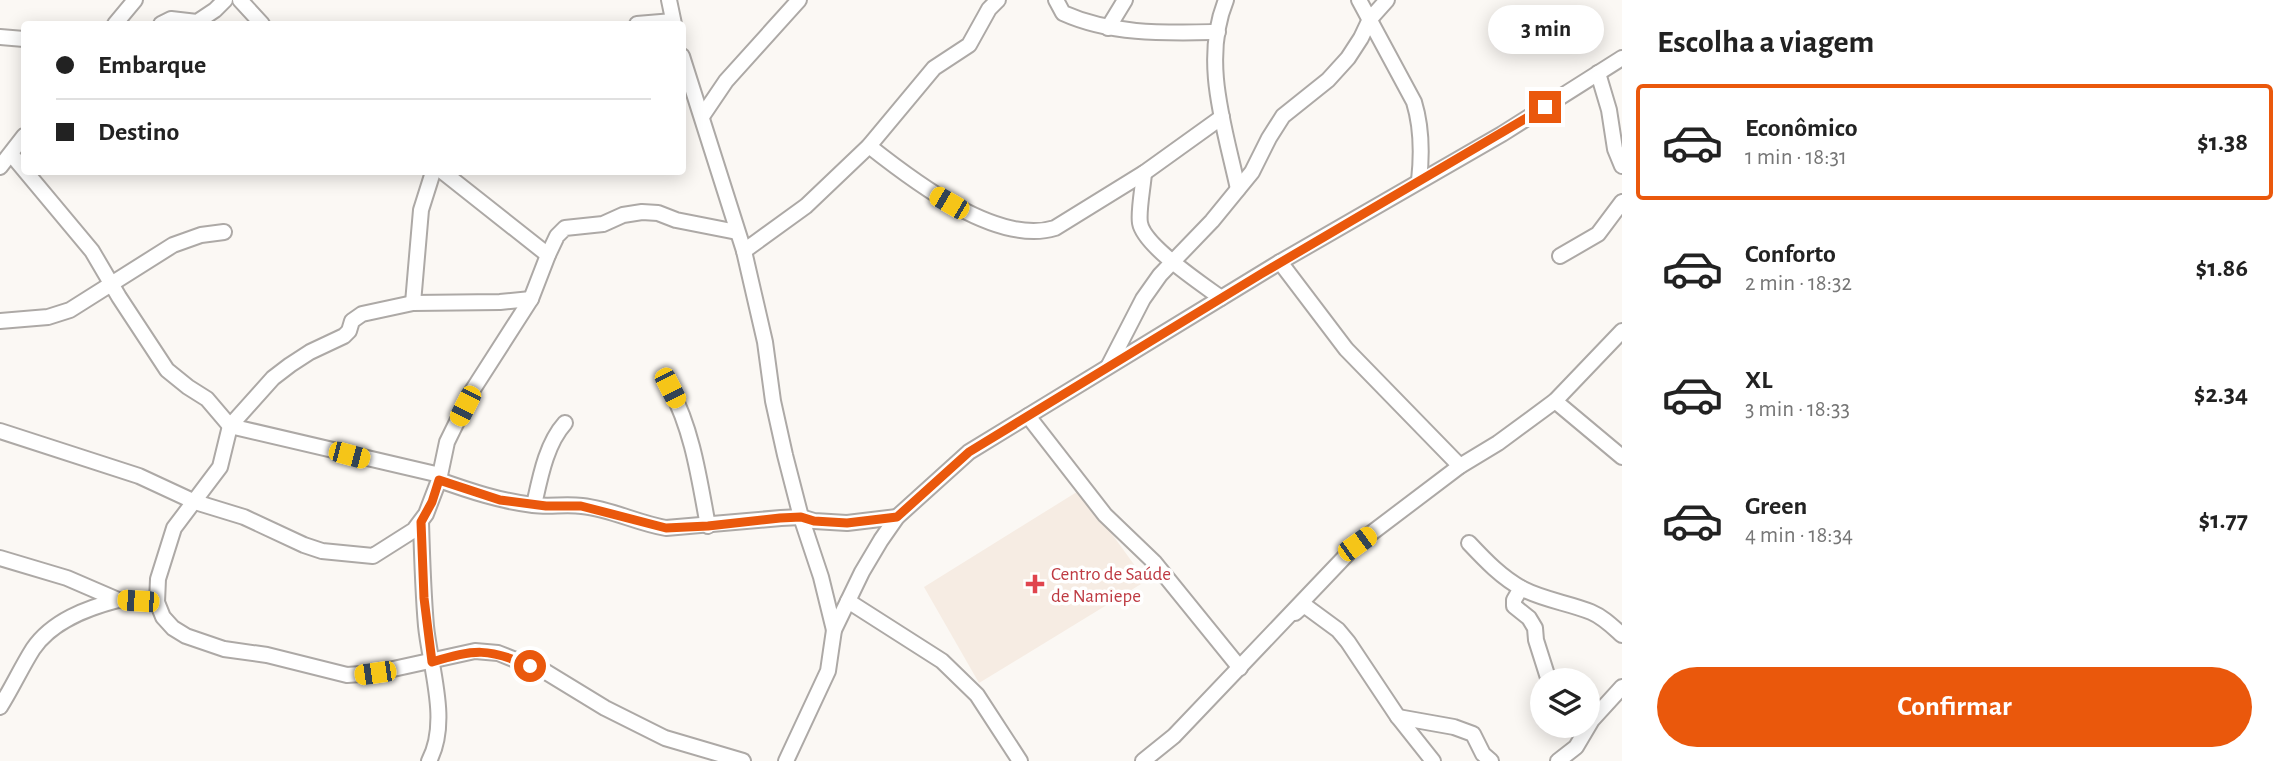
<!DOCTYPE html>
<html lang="pt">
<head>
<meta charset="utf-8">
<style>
  body { margin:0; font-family:"Alegreya Sans",sans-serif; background:#f2f2f2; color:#222; height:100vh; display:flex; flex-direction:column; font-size:26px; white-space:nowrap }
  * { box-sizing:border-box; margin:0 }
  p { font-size:23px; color:#767676 }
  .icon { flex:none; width:38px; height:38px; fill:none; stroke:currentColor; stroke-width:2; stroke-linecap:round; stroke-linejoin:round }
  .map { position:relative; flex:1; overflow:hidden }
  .details { display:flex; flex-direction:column; background:#fff; width:665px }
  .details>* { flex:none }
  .guide { position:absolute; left:21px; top:21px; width:665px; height:154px; border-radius:7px; box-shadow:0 4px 18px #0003; display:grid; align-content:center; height:154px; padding:0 35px; background:#fff }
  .controls { position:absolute; left:1530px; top:668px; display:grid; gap:14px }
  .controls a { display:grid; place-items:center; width:70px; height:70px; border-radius:50%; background:#fff; box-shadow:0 4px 18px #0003; font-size:35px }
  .end { position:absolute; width:32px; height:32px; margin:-16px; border:9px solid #ea580c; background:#fff; box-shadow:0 0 0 4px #fff }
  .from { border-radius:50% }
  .bubble { position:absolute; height:49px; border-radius:24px; background:#fff; box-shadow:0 4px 18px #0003; font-size:23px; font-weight:700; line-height:49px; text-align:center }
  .car { position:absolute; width:21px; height:42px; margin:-21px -10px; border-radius:9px; box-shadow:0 0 5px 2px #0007; background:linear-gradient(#f5c518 24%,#345 0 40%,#f5c518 0 76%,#345 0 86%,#f5c518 0) }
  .guide b { display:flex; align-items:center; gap:24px; height:66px; font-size:26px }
  .guide b+b { border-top:2px solid #e0e0e0 }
  .guide i { width:18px; height:18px; background:#222 }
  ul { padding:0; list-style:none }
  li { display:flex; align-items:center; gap:21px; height:116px; margin:0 14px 10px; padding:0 21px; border:4px solid transparent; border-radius:7px }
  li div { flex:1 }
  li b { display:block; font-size:26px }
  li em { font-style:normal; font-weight:700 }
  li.active { border-color:#ea580c }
  li>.icon { width:63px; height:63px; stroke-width:1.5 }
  h2 { padding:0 35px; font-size:32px; line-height:84px }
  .cta { display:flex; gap:14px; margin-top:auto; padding:14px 35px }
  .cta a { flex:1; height:80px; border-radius:42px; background:#ea580c; color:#fff; font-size:28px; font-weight:700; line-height:80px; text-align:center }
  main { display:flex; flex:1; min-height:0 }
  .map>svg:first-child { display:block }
  .built { fill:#f6ece3 }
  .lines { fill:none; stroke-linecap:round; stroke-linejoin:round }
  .minor-casing { stroke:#ada9a6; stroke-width:18 }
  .minor { stroke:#fff; stroke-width:14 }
  .route { stroke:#ea580c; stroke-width:9 }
  .health-dot { fill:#e0444e; stroke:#fff; stroke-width:2.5 }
  .labels { text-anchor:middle; stroke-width:7; stroke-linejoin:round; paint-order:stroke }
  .health-label { font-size:19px; fill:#be3a42; stroke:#fff; text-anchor:start }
</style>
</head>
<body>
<main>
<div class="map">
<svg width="1622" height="761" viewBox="0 0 1622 761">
  <rect width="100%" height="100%" fill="#fbf8f4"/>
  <polygon class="built" points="1080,490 1146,581 979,683 924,587"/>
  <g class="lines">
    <g class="minor-casing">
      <g id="minor">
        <polyline points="240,0 262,24"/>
        <polyline points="669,0 674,24"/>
        <path d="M1056 0 1063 13C1112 35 1165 33 1218 32"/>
        <path d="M1226 0C1201 61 1225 128 1238 189"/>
        <path d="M1359 0 1414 102C1422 128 1422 154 1419 181"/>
        <polyline points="115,24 135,0"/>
        <polyline points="161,24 171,19 197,22 215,10 225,0"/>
        <polyline points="637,24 673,21"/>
        <polyline points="1108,28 1125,0"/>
        <polyline points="0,37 24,39"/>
        <polyline points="682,56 744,251 765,342 773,401 785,455 801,517 821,577 834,630"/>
        <polyline points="1598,73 1609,110 1615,149 1622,166"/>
        <polyline points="703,115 726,81 799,0"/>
        <path d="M869 146C912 180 997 246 1055 228L1144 173 1222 117"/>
        <polyline points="11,154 92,251 119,297 167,370 188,387 207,399 230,426 440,475"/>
        <polyline points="0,167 24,136"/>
        <polyline points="443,172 548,255"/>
        <path d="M1144 173C1143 187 1138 212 1140 223 1144 246 1202 284 1221 298"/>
        <polyline points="744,251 806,206 869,146 934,68 969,45 989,9 998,0"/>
        <polyline points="1560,256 1598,234 1622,202"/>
        <polyline points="1280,262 1346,349 1460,466"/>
        <polyline points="531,299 500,302 413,303 362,314 352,321 349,331 344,336 310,352 290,365 273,378 230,426 220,467 174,528 158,579 157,602 163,617 173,628 186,636 224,649 267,655 347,675 375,673 475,651 498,653 546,672 605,708 665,738 743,761"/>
        <polyline points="413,303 421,210 433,172"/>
        <polyline points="0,321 48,317 70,310 173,245 201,235 224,232"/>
        <polyline points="1109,365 1143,299 1160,275 1212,221 1252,172 1269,138 1283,116 1328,80 1348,58 1361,38 1370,19 1387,0"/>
        <path d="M670 388C693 432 699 478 708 526"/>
        <polyline points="1555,401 1622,457"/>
        <polyline points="1028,416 1105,515 1154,562 1240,668"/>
        <polyline points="0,431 139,476 195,502 244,517 304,545 322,551 373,556 414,530 426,514 439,480 447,442 472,391 531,299 548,255 557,236 565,228 603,224 623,215 642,212 658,213 676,220 737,232"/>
        <path d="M439 480C470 491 500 501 533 505 549 507 566 504 582 506 611 509 637 523 666 528L781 518 801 517 814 521 847 523 897 517"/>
        <path d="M534 505C540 478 546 444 565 423"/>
        <path d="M421 522C422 557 423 591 426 626 430 667 450 722 429 761"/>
        <path d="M1469 543C1485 560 1502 578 1523 589 1544 600 1569 603 1591 612 1603 617 1612 626 1622 635"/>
        <polyline points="0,558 67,578 118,600 157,602"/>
        <polyline points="1521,588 1514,600 1514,606 1529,618 1535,628 1536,640 1549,681"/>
        <polyline points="848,601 942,661 977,695 1020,761"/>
        <polyline points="1295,613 1304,605 1338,630 1348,642 1398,717 1433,761"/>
        <path d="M0 707C12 688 21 668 33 649 52 621 87 608 118 600"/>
        <polyline points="1398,717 1454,727 1473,734 1483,754 1491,761"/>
        <polyline points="786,761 828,671 834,630 862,572 881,540 897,517 969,452 1280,262 1502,134 1622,58"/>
        <polyline points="1143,761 1174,736 1357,544 1460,466 1498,443 1555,401 1622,331"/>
        <polyline points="1558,761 1576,747 1592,720 1622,687"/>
      </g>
    </g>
    <use href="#minor" class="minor"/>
  </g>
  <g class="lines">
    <path class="route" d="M530 666C488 648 475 649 432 662L424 598 421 522 432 502 439 480 500 500 546 506H581L666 528 708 526 780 518 801 517 814 521 847 523 897 517 969 452 1261 274 1545 107"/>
  </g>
  <path class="health-dot" d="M1031.5 573.5h7v7h7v7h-7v7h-7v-7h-7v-7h7z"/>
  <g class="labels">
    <g class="health-label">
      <text x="1051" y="580">Centro de Saúde<tspan x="1051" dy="22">de Namiepe</tspan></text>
    </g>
  </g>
</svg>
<div class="controls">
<a><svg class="icon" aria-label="layers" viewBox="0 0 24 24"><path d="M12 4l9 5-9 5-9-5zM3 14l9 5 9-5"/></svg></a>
</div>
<i class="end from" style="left:530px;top:666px"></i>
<i class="end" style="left:1545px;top:107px"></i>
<div class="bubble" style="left:1488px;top:5px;width:116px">3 min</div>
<i class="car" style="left:949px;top:203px;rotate:300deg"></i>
<i class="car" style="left:670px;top:388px;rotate:153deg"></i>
<i class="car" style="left:465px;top:406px;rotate:207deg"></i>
<i class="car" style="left:349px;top:455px;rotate:105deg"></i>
<i class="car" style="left:1357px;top:544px;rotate:54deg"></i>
<i class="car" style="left:138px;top:601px;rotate:274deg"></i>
<i class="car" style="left:375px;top:673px;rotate:262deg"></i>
<div class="guide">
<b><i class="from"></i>Embarque</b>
<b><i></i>Destino</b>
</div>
</div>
<section class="details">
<h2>Escolha a viagem</h2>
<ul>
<li class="active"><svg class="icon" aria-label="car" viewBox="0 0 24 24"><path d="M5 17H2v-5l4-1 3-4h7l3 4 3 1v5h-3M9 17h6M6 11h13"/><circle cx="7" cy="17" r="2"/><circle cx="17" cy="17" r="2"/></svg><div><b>Econômico</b><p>1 min · 18:31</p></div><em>$1.38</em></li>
<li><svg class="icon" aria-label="car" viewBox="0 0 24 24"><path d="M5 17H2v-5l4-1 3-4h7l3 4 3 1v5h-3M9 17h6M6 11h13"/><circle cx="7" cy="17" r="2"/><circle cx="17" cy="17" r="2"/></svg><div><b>Conforto</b><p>2 min · 18:32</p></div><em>$1.86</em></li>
<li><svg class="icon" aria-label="car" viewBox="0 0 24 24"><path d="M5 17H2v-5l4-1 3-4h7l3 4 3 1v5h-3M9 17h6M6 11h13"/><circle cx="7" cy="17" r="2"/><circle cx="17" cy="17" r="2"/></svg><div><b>XL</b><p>3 min · 18:33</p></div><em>$2.34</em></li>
<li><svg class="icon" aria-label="car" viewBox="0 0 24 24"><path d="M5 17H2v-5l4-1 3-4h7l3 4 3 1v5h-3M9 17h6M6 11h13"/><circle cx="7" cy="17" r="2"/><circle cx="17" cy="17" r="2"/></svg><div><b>Green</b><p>4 min · 18:34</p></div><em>$1.77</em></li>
</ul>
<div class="cta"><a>Confirmar</a></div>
</section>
</main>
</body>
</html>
